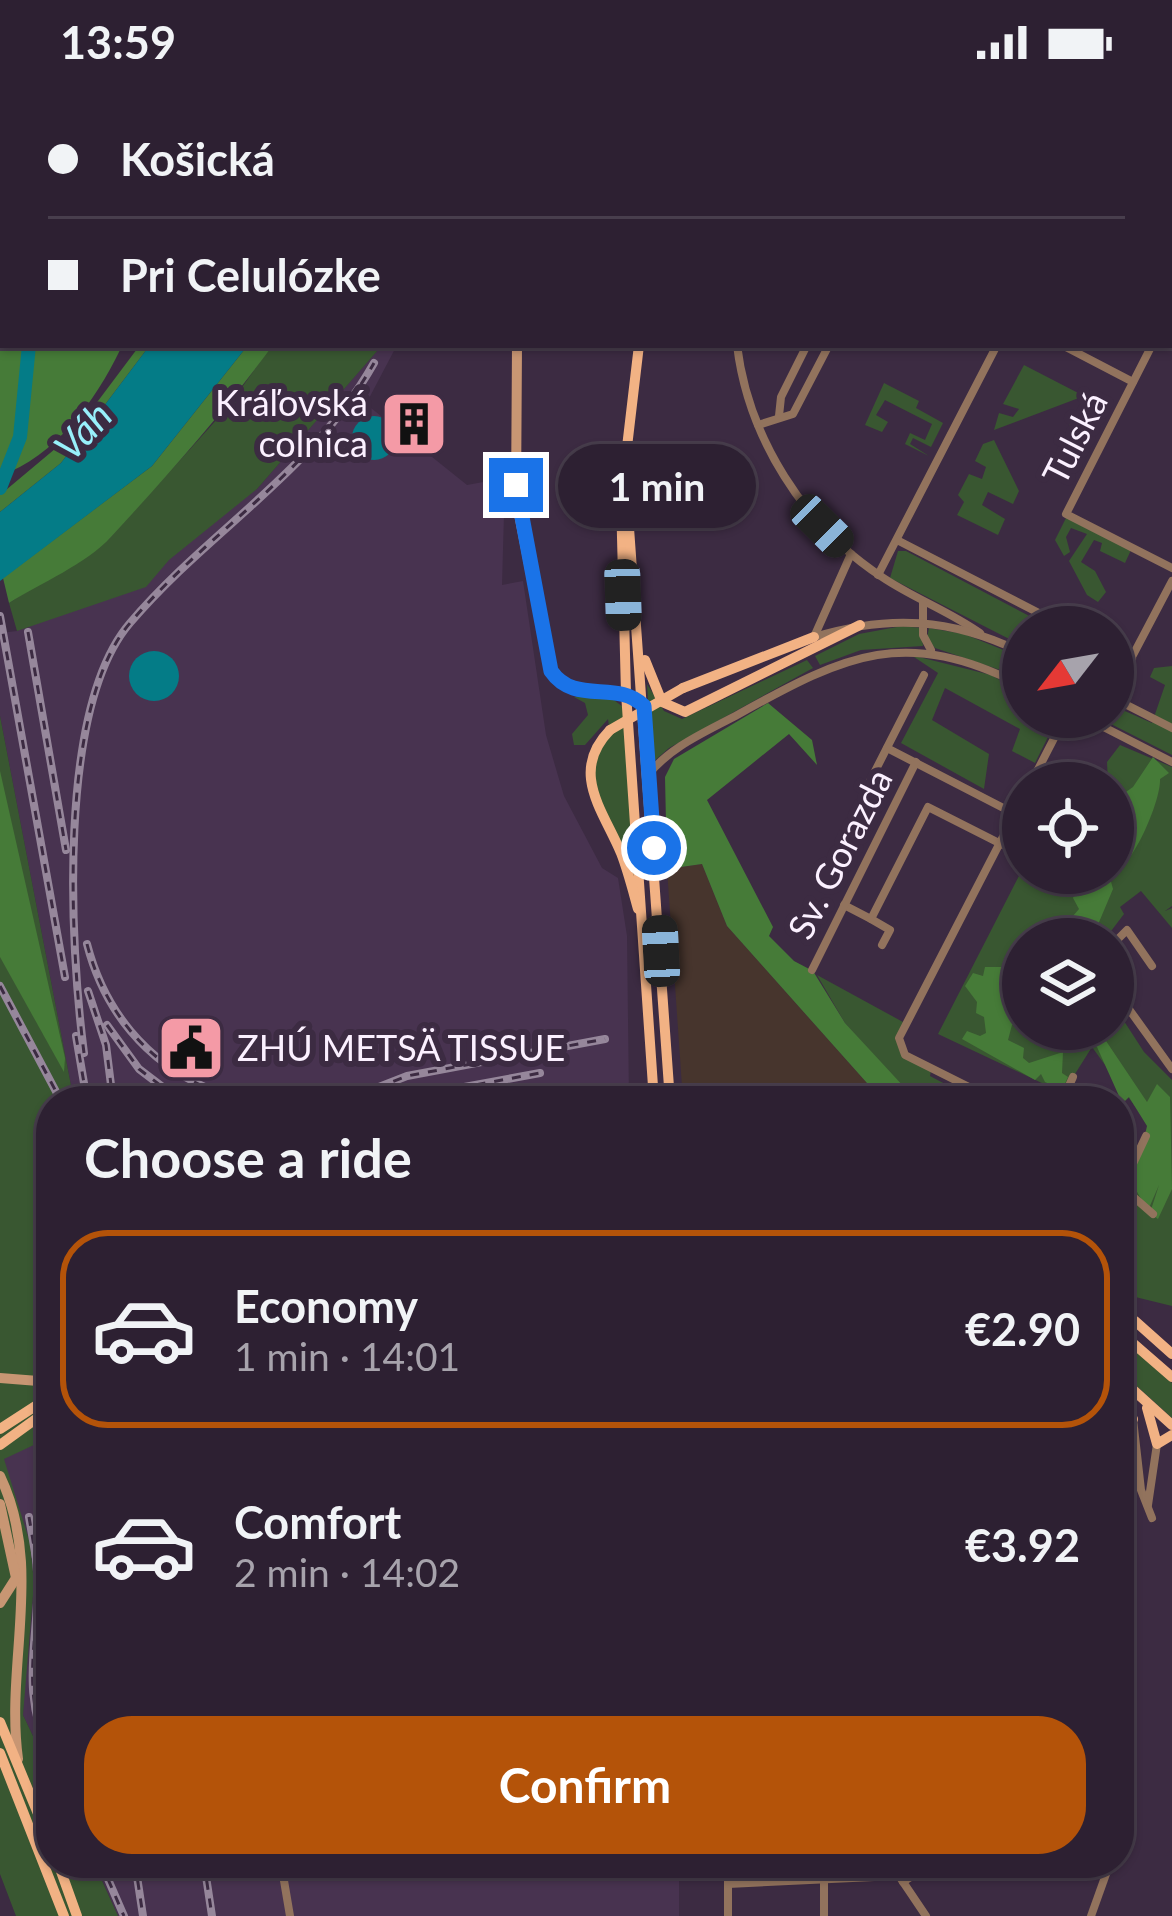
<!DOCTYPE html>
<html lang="en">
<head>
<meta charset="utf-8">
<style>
  body { margin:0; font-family:Lato,sans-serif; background:#35283a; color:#f1f3f6; height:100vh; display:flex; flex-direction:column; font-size:45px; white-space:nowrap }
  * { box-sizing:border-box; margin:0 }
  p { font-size:39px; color:#a7a3ac }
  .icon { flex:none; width:66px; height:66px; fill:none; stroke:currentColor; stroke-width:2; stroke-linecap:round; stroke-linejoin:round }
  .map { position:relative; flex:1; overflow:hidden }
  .details { position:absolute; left:36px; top:1002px; width:1098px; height:792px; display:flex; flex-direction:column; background:#2d2032; border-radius:48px; box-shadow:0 3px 9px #0004,0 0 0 3px #483e4d }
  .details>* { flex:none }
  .guide { position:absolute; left:0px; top:0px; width:1173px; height:264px; box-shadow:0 3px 9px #0004,0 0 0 3px #483e4d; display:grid; align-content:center; height:264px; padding:0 48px; background:#2d2032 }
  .needle { width:78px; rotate:239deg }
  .buttons { position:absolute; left:1002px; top:522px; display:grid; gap:24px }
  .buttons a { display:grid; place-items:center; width:132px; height:132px; border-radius:50%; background:#2d2032; box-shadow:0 3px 9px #0004,0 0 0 3px #483e4d; font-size:60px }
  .end { position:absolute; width:54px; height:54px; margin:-27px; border:15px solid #1a73e8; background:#fff; box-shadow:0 0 0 6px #fff }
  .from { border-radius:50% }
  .bubble { position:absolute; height:84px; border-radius:42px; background:#2d2032; box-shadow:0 3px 9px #0004,0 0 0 3px #483e4d; font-size:39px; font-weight:700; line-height:84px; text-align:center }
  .car { position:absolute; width:36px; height:72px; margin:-36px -18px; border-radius:15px; box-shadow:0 0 9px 3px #0007; background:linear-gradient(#222 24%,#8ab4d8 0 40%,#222 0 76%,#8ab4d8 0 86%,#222 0) }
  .guide b { display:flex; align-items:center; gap:42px; height:114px; font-size:45px }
  .guide b+b { border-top:3px solid #483e4d }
  .guide i { width:30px; height:30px; background:#f1f3f6 }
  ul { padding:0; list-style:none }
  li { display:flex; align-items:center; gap:36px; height:198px; margin:0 24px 18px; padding:0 24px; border:6px solid transparent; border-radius:48px }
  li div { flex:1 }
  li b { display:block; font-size:45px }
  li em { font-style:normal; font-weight:700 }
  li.current { border-color:#b45309 }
  li>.icon { width:108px; height:108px; stroke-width:1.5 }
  h2 { padding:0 48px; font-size:54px; line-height:144px }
  .button { display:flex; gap:24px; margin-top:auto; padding:24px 48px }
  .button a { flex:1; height:138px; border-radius:48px; background:#b45309; color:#fff; font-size:48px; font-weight:700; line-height:138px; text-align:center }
  .status { display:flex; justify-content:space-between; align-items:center; height:84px; padding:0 60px; background:#2d2032; direction:ltr }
  .status svg { height:33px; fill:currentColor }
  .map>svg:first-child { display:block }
  .commercial { fill:#47352d }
  .built { fill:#483350 }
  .education { fill:#493432 }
  .green { fill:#395731 }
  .forest { fill:#467b38 }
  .water { fill:#047c87 }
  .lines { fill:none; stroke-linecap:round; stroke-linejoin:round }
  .river { stroke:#047c87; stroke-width:14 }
  .street { stroke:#92735d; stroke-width:8 }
  .secondary { stroke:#c89673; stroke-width:10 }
  .primary { stroke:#f2b284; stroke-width:10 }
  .rail-casing { stroke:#96879b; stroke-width:8 }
  .rail { stroke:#3c2b42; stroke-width:3; stroke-dasharray:9; stroke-linecap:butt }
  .primary-bridge { stroke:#f2b284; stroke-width:10 }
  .route { stroke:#1a73e8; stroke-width:15 }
  .labels { text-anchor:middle; stroke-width:12; stroke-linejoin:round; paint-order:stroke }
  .poi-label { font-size:36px; fill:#fbf0ff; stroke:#3c2b42; text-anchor:end }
  .street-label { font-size:36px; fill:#fbf0ff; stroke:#3c2b42 }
  .water-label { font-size:39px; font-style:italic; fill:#98f0fb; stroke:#3c2b42 }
</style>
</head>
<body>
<div class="status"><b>13:59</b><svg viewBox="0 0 49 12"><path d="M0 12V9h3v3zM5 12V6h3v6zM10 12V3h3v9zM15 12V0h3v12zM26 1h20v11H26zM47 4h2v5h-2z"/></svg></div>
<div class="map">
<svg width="1172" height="1832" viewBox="0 0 1172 1832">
  <rect width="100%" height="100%" fill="#3c2b42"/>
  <polygon class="commercial" points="702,780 727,842 883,1017 683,1017 667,785"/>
  <g class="built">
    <polygon points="382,261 397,261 366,320 467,401 505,394 502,501 523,497 546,651 564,712 602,784 618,794 627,852 629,1017 74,1017 0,632 0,549 17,547 257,405"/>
    <polygon points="51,1353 51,1690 23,1631 25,1572 3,1374"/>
    <polygon points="94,1779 679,1779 679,1832 118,1832"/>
  </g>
  <polygon class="education" points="737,1779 871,1779 872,1786 737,1793"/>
  <g class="green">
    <polygon points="272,261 372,261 378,266 257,405 169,476 146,503 17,547 9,519 109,455 228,323"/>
    <polygon points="1024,281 1084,312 994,346 999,329 1013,333 1019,325 1003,320"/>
    <polygon points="884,299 919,317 916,324 943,339 931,363 913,354 910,360 929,372 905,360 910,349 925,356 932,340 885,316 876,331 888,338 882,348 865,341"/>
    <polygon points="1099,321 1108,325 1068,398 1053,389 1069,373 1069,336 1076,329 1090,336"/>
    <polygon points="994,356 1019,407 1013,420 988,408 982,421 1005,435 998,451 957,431 964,418 958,411 969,390 982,395 986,383 975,377 983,360"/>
    <polygon points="1067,432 1131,466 1125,479 1100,467 1102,459 1094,456 1081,478 1095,487 1106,508 1098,518 1087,511 1069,477 1087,450 1071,444 1066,453 1070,468 1064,472 1055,456"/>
    <polygon points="898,467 906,467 1050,543 1023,543 1023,562 890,494"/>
    <polygon points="902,542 921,544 923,562 861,566 820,581 815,572 859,550"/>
    <polygon points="929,544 964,550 1016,571 1019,581 1006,588 935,564 927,554"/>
    <polygon points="911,571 991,591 1023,609 1023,633 1058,633 1035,679 1012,667 1020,645 945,604 932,636 989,670 984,705 901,659 938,589"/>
    <polygon points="807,576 813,584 669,664 652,679 647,600 664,627 682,635"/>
    <polygon points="1172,582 1172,671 1107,638 1118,624 1152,639 1165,601 1150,593 1154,584"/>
    <path d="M574 613H610L623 623 636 797C622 765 593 724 594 688 595 665 612 657 608 635L585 661H574L572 650 588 631 585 619Z"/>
    <polygon points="0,632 74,1017 51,1017 51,1353 4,1375 30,1459 34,1499 23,1631 51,1690 51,1779 94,1779 118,1832 16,1832 0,1790"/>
    <polygon points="1120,661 1172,683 1172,822 1165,827 1172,824 1172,844 1141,807 1120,823 1124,830 1105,855 1023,855 1023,945 1113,945 1113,920 1144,968 1172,996 1172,1222 1119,1209 1119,1117 1129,1111 1150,1043 1092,963 1063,1009 938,950 1023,784 1023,789 1113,789 1113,699 1108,699 1107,678"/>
    <polygon points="817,891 903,938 899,965 931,987 930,992 977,1017 915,1017 845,939"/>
    <polygon points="1119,1253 1172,1299 1172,1334 1119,1286"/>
  </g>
  <g class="forest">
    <path d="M0 0 6 3 0 104 3 261H119L120 266C95 318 55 372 0 392Z"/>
    <polygon points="140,261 150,261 61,379 0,428 0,411 74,349"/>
    <path d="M248 261H273C223 329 168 391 111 453 86 480 41 499 9 519L3 494 152 382Z"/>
    <polygon points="768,619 812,656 817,681 789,650 707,716 773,843 769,852 794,877 813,887 845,939 917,1017 883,1017 727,842 702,780 667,785 665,693 674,675"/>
    <path d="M1153 673 1169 689 1160 695C1161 716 1134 781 1110 794L1113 805 1094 850 1102 848 1108 855H1075L1073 832 1079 825 1073 814 1083 789H1113V717L1133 703Z"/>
    <polygon points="0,687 65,974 64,988 0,873"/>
    <polygon points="1023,875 1023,908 1018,906 1015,913 1023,921 1023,940 1012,941 1008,956 1024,964 1023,974 1029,979 1063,968 1062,989 1068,993 1062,1006 1045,998 1041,990 1035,996 962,955 967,947 980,952 986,949 984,933 976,929 977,918 965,902 973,889 983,892 985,883 1016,883"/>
    <path d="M1080 945H1098L1147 1018 1157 1000 1170 1013 1172 1105 1158 1135 1150 1129 1159 1101 1149 1124C1118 1091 1141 1073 1147 1042L1129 1013 1125 1017 1119 1012 1097 963 1078 951Z"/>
  </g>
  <g class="water">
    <polygon points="150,261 248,261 152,382 0,497 0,428 61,379"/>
    <circle cx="374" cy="354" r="22"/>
    <circle cx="154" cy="592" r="25"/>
  </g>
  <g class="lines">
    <g class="river">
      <polyline points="0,212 3,215"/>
      <polyline points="0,404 20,353 29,261"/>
    </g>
    <g class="street">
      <polyline points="21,0 21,3"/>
      <polyline points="540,0 542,3"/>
      <polyline points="1147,0 1153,3"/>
      <polyline points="804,3 805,0"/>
      <polyline points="1100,3 1101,0"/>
      <polyline points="1170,12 1172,13"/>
      <polyline points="0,136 3,134"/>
      <polyline points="1170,156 1172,157"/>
      <path d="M737 261C748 353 804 442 882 493 913 514 949 527 980 549"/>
      <polyline points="1062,261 1133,298"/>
      <polyline points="1152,261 1066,430 1172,484"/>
      <polyline points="779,332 781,313 807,261"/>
      <polyline points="758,341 793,330 829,261"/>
      <polyline points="897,456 1066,543"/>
      <polyline points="878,491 997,261"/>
      <polyline points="923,518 923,551 931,566"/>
      <path d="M814 553C890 530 952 534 1023 569"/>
      <polyline points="814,553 851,470"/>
      <polyline points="1113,564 1132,575"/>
      <polyline points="1008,594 1023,580"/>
      <polyline points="1113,609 1172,497"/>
      <polyline points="1113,614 1172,644"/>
      <polyline points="1084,633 1172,678"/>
      <polyline points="887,664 1015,730"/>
      <path d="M648 691C671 662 706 648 739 630 847 570 905 542 1023 602"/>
      <polyline points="869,699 924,591"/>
      <polyline points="1031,699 1065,633"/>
      <polyline points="844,821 871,835 928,723 1003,761"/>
      <polyline points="871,835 890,846 882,861"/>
      <polyline points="1113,860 1127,846 1152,882"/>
      <polyline points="812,886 916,678"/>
      <polyline points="1113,903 1172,985"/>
      <polyline points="232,1017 236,1009"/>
      <polyline points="997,1017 905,971 899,954 1023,714"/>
      <polyline points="1062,1017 1073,993"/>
      <polyline points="1129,1109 1131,1084 1146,1052"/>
      <polyline points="1129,1109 1153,1130"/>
      <polyline points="1133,1335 1141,1406 1152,1434"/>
      <polyline points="1148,1421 1157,1360"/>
      <polyline points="281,1779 290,1832"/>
      <polyline points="728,1779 728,1832"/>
      <polyline points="891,1780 926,1832"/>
      <polyline points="824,1796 824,1832"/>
      <polyline points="903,1798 914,1791 999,1779"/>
      <polyline points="728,1800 874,1793 891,1781"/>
      <polyline points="1091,1832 1110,1779"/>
    </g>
    <g class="secondary">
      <polyline points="571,3 573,0"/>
      <path d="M517 261 516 415 549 581C565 613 595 608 626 609"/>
      <polyline points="0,1294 51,1298"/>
      <path d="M0 1392C44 1484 5 1579 18 1675"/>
      <polyline points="0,1420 16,1494 0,1519"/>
    </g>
    <g class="primary">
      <polyline points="726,3 727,0"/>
      <polyline points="639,261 621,414 626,609 654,1017"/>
      <polyline points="626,402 670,1017"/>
      <polyline points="645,576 662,618 685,628 860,541"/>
      <polyline points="683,604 814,553"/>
      <path d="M610 646C569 688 603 726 621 769 628 787 633 807 638 825"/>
      <polyline points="1119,1243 1135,1237 1172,1270"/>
      <polyline points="1119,1247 1172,1293"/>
      <polyline points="1119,1293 1172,1341"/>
      <polyline points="1119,1320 1133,1335"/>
      <polyline points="1147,1324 1157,1360 1172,1351"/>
      <polyline points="0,1345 51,1312"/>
      <polyline points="0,1361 51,1324"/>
      <polyline points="0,1638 51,1761"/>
      <polyline points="0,1669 64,1832"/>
      <polyline points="58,1779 77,1832"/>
    </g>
    <g class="rail-casing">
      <g id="rail">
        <polyline points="0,532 65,893"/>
        <polyline points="28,548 66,766"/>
        <path d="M87 860C104 926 145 977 209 1005"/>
        <polyline points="0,902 61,1017"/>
        <polyline points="88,907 106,961 113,1017"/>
        <polyline points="107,941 139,985 181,1017"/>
        <polyline points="76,952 87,1017"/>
        <path d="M84 969C70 861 57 624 130 539 210 445 311 390 374 279"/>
        <polyline points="343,1017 407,992 605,955"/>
        <polyline points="388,1017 540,989"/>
        <polyline points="29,1433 37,1480"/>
        <path d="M35 1467C46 1544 14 1597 51 1673"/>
        <polyline points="101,1779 124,1832"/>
        <polyline points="135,1779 143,1832"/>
        <polyline points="204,1779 212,1832"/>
      </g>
    </g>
    <use href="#rail" class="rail"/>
    <polyline class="primary-bridge" points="610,646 683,604"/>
  </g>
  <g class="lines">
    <path class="route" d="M516 401 551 587C575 622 617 595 644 622L654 764"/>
  </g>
  <defs>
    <g id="building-square" transform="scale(3.45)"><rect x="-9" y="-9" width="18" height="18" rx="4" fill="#f49aa6" stroke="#3c2b42"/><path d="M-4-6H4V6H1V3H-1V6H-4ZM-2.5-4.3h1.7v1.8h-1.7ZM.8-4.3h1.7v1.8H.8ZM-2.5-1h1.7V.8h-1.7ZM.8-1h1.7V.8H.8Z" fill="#111"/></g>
    <g id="civic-square" transform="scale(3.45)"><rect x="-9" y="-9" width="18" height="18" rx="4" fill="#f49aa6" stroke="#3c2b42"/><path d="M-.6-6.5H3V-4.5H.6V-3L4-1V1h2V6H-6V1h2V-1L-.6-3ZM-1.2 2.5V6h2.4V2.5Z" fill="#111"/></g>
  </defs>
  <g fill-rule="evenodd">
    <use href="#building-square" x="414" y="340"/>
    <use href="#civic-square" x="191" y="964"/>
  </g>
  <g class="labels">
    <g class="poi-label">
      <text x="368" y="332">Kráľovská<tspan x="368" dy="41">colnica</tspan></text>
      <text x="237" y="977" text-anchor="start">ZHÚ METSÄ TISSUE</text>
    </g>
    <g class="street-label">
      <text transform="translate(1075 354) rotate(-63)" y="13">Tulská</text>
      <text transform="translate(840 770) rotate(-63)" y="13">Sv. Gorazda</text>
    </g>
    <g class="water-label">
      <text transform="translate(83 347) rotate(-47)" y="14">Váh</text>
    </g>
  </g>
</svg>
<div class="buttons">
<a><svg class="needle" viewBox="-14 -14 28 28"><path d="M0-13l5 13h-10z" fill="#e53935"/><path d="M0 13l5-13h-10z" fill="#a7a3ac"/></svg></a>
<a><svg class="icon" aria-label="locate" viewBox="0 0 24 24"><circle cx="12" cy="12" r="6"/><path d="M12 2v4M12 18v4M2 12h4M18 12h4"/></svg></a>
<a><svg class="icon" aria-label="layers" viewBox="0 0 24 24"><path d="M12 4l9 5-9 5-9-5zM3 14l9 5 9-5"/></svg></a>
</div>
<i class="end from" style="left:654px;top:764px"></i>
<i class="end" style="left:516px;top:401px"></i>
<div class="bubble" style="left:558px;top:360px;width:198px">1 min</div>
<i class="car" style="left:822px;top:442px;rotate:135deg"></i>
<i class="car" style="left:623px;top:511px;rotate:178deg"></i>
<i class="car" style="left:661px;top:867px;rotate:357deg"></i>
<div class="guide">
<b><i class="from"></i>Košická</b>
<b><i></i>Pri Celulózke</b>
</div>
<section class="details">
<h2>Choose a ride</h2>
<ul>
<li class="current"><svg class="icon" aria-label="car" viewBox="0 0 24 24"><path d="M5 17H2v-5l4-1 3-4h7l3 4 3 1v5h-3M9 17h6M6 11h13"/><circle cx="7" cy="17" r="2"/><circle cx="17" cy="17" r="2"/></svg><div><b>Economy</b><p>1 min · 14:01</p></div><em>€2.90</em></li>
<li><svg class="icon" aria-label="car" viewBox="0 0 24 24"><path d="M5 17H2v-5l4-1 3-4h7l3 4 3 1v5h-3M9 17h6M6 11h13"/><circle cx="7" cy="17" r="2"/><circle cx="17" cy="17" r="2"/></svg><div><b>Comfort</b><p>2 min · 14:02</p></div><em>€3.92</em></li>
</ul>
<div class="button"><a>Confirm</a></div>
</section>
</div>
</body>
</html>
